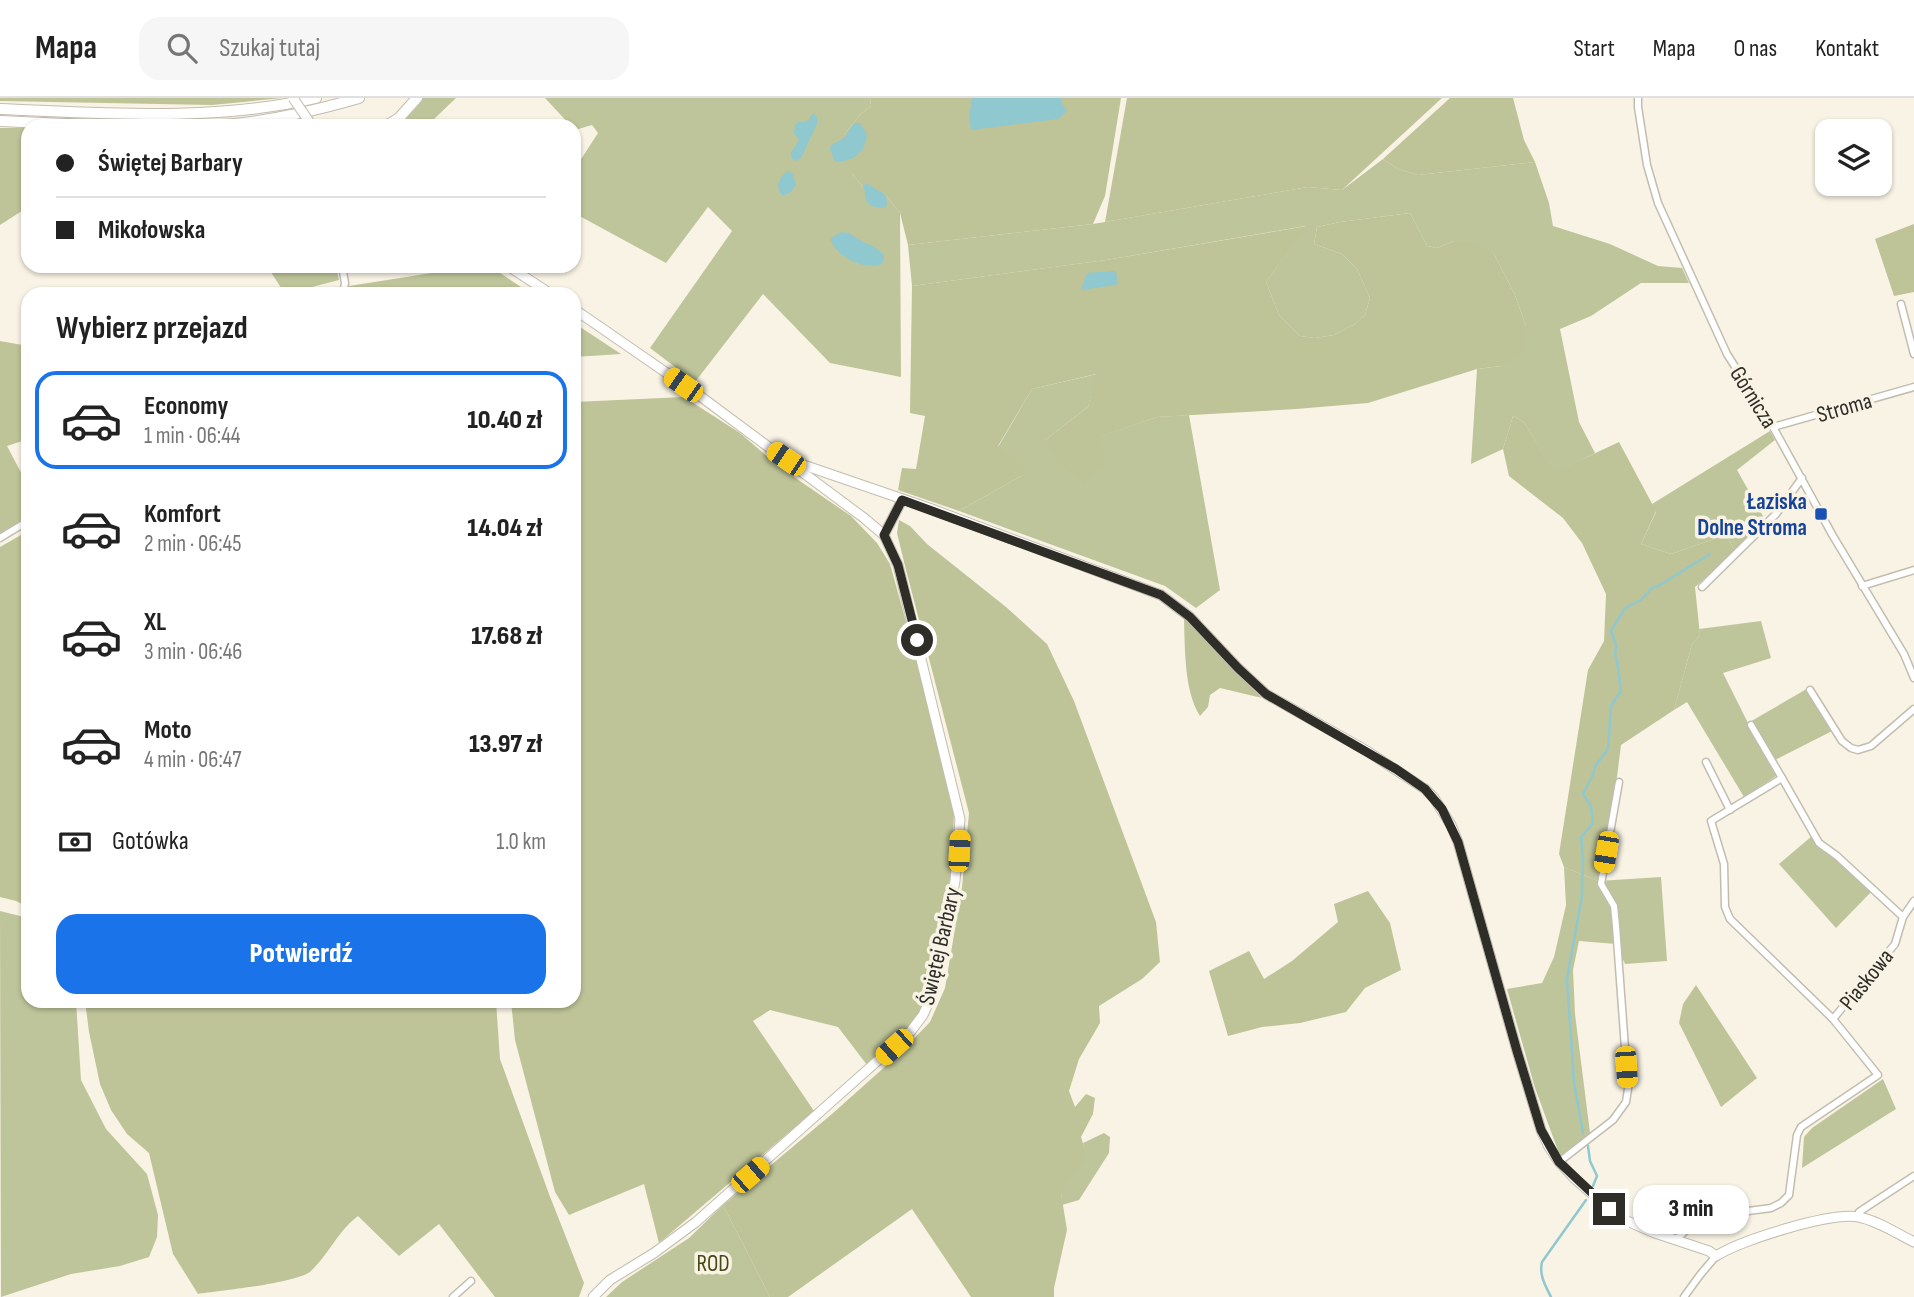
<!DOCTYPE html>
<html lang="pl">
<head>
<meta charset="utf-8">
<style>
  body { margin:0; font-family:"Sofia Sans Condensed",sans-serif; background:#f6f6f6; color:#222; height:100vh; display:flex; flex-direction:column; font-size:26px; white-space:nowrap }
  * { box-sizing:border-box; margin:0 }
  p { font-size:23px; color:#767676 }
  .icon { flex:none; width:38px; height:38px; fill:none; stroke:currentColor; stroke-width:2; stroke-linecap:round; stroke-linejoin:round }
  .map { position:relative; flex:1; overflow:hidden }
  .side { position:absolute; left:21px; top:189px; width:560px; height:721px; display:flex; flex-direction:column; background:#fff; border-radius:21px; box-shadow:0 2px 5px #0004 }
  .side>* { flex:none }
  .hud { position:absolute; left:21px; top:21px; width:560px; height:154px; border-radius:21px; box-shadow:0 2px 5px #0004; display:grid; align-content:center; height:154px; padding:0 35px; background:#fff }
  .buttons { position:absolute; left:1815px; top:21px; display:grid; gap:14px }
  .buttons a { display:grid; place-items:center; width:77px; height:77px; border-radius:14px; background:#fff; box-shadow:0 2px 5px #0004; font-size:35px }
  .end { position:absolute; width:32px; height:32px; margin:-16px; border:9px solid #2f2d28; background:#fff; box-shadow:0 0 0 4px #fff }
  .from { border-radius:50% }
  .bubble { position:absolute; height:49px; border-radius:21px; background:#fff; box-shadow:0 2px 5px #0004; font-size:23px; font-weight:800; line-height:49px; text-align:center }
  .car { position:absolute; width:21px; height:42px; margin:-21px -10px; border-radius:9px; box-shadow:0 0 5px 2px #0007; background:linear-gradient(#f5c518 24%,#345 0 40%,#f5c518 0 76%,#345 0 86%,#f5c518 0) }
  .hud b { display:flex; align-items:center; gap:24px; height:66px; font-size:26px }
  .hud b+b { border-top:2px solid #e0e0e0 }
  .hud i { width:18px; height:18px; background:#222 }
  ul { padding:0; list-style:none }
  li { display:flex; align-items:center; gap:21px; height:98px; margin:0 14px 10px; padding:0 21px; border:4px solid transparent; border-radius:21px }
  li div { flex:1 }
  li b { display:block; font-size:26px }
  li em { font-style:normal; font-weight:800 }
  li.selected { border-color:#1a73e8 }
  li>.icon { width:63px; height:63px; stroke-width:1.5 }
  h2 { padding:0 35px; font-size:32px; line-height:84px }
  .pay { display:flex; align-items:center; gap:18px; height:77px; padding:0 35px; font-size:26px }
  .pay p { margin-inline-start:auto }
  .button { display:flex; gap:14px; margin-top:auto; padding:14px 35px }
  .button a { flex:1; height:80px; border-radius:21px; background:#1a73e8; color:#fff; font-size:28px; font-weight:800; line-height:80px; text-align:center }
  header { display:flex; align-items:center; gap:42px; box-sizing:border-box; height:98px; padding:0 35px; background:#fff; border-bottom:2px solid #e0e0e0 }
  header strong { font-size:33px }
  nav { display:flex; gap:38px; margin-inline-start:auto; font-size:24px }
  .search { width:490px; height:63px; background:#f6f6f6; display:flex; align-items:center; gap:18px; box-sizing:border-box; padding:0 24px; border-radius:21px; color:#767676; font-size:26px }
  .map>svg:first-child { display:block }
  .green { fill:#bfc59a }
  .forest { fill:#bec498 }
  .water { fill:#8fc8ce }
  .lines { fill:none; stroke-linecap:round; stroke-linejoin:round }
  .stream { stroke:#8fc8ce; stroke-width:2.5 }
  .street-casing { stroke:#c2bdaf; stroke-width:9 }
  .secondary-casing { stroke:#c2bdaf; stroke-width:11 }
  .primary-casing { stroke:#c2bdaf; stroke-width:12 }
  .street { stroke:#fff; stroke-width:6 }
  .secondary { stroke:#fff; stroke-width:9 }
  .primary { stroke:#fff; stroke-width:10 }
  .secondary-bridge-casing { stroke:#c2bdaf; stroke-width:11; stroke-linecap:butt }
  .secondary-bridge { stroke:#fff; stroke-width:9 }
  .route { stroke:#2f2d28; stroke-width:9 }
  .transit-dot { fill:#1a4fb4; stroke:#f9f3e5; stroke-width:2.5 }
  .labels { text-anchor:middle; stroke-width:7; stroke-linejoin:round; paint-order:stroke }
  .street-label { font-size:23px; fill:#2f2d28; stroke:#f9f3e5 }
  .transit-label { font-size:23px; font-weight:bold; fill:#164399; stroke:#f9f3e5; text-anchor:end }
  .park-label { font-size:23px; fill:#434814; stroke:#f9f3e5 }
</style>
</head>
<body>
<header>
<strong>Mapa</strong>
<div class="search"><svg class="icon" aria-label="search" viewBox="0 0 24 24"><circle cx="10" cy="10" r="6"/><path d="M15 15l6 6"/></svg>Szukaj tutaj</div>
<nav><a>Start</a><a>Mapa</a><a>O nas</a><a>Kontakt</a></nav>
</header>
<div class="map">
<svg width="1914" height="1199" viewBox="0 0 1914 1199">
  <rect width="100%" height="100%" fill="#f9f3e5"/>
  <g class="green">
    <polygon points="423,0 456,0 433,22 438,28 394,28 416,10"/>
    <polygon points="545,0 870,0 871,8 861,16 844,37 852,76 867,93 885,96 900,115 901,279 830,265 763,196 695,284 650,250 732,133 708,109 666,165 574,115 574,72 598,35 592,27 575,32 574,28 571,28"/>
    <polygon points="1383,61 1398,71 1418,77 1535,64 1549,105 1553,128 1610,146 1658,168 1682,170 1689,185 1641,185 1591,218 1560,231 1579,324 1595,355 1555,375 1524,324 1513,318 1503,351 1471,366 1477,271 1501,268 1526,228 1515,197 1494,156 1454,143 1437,150 1427,148 1410,115 1340,124 1317,129 1314,146 1342,156 1357,171 1370,200 1365,217 1355,226 1334,237 1315,240 1300,238 1279,217 1266,184 1306,128 1106,162 912,188 908,147 1093,126 1308,89 1342,92"/>
    <polygon points="267,168 336,168 339,182 285,196"/>
    <polygon points="447,168 490,168 531,196 347,196 349,188 438,174"/>
    <polygon points="574,225 621,256 574,259"/>
    <polygon points="1097,276 1088,309 1045,342 1101,338 1157,319 1189,317 1220,492 1196,510 1165,488 959,413 1021,378 1005,354 998,349 1032,291"/>
    <polygon points="1770,333 1775,342 1737,372 1764,420 1735,453 1726,437 1671,456 1641,446 1656,414 1652,406"/>
    <polygon points="1761,523 1771,560 1723,575 1748,625 1810,589 1836,631 1773,663 1779,676 1744,699 1687,604 1674,612 1692,546 1700,537 1699,531"/>
    <polygon points="1812,738 1872,793 1836,830 1779,766"/>
    <polygon points="1564,769 1598,783 1661,779 1667,863 1625,866 1616,846 1579,843 1573,872 1575,916 1590,1035 1560,1058 1535,990 1507,891 1542,885 1554,859 1566,807"/>
    <polygon points="0,813 24,819 28,822 28,903 76,903 81,982 106,1031 147,1076 158,1117 157,1139 149,1159 120,1168 71,1176 1,1199"/>
    <polygon points="1883,981 1896,1011 1802,1070 1804,1039 1812,1030"/>
    <polygon points="1104,1035 1110,1039 1109,1055 1079,1102 1062,1107 1061,1094 1086,1058 1083,1045"/>
    <polygon points="723,1107 770,1199 606,1199 622,1184 689,1140"/>
  </g>
  <g class="forest">
    <polygon points="0,0 283,0 212,7 0,3"/>
    <polygon points="870,0 1121,0 1105,98 1093,126 908,147 900,115 885,96 867,93 852,76 843,57 844,37 861,16 871,8"/>
    <polygon points="1127,0 1442,0 1342,92 1308,89 1105,124"/>
    <polygon points="1450,0 1513,0 1524,42 1535,64 1418,77 1398,71 1383,61"/>
    <polygon points="0,30 28,30 28,109 0,127"/>
    <polygon points="1410,115 1427,148 1437,150 1454,143 1475,144 1494,156 1515,197 1526,228 1522,255 1501,268 1477,271 1368,305 1296,311 1157,319 1102,338 1105,369 1084,385 1057,364 1045,342 1088,309 1096,276 1032,291 998,348 1025,369 1021,378 959,413 898,392 902,370 916,371 925,318 910,315 912,188 1106,162 1307,128 1266,184 1279,217 1300,238 1315,240 1334,237 1355,226 1365,217 1370,200 1357,171 1342,156 1314,146 1317,129 1340,124"/>
    <polygon points="1914,126 1914,194 1894,198 1875,141"/>
    <polygon points="0,243 28,248 28,341 7,348 26,384 28,393 28,419 0,435"/>
    <polygon points="684,299 740,335 778,368 851,418 877,445 890,466 915,556 954,716 951,787 929,886 918,920 867,967 838,929 770,912 753,923 814,1013 659,1145 644,1086 569,1117 555,1094 515,942 511,903 574,903 574,304"/>
    <polygon points="1513,318 1524,324 1555,374 1619,344 1656,413 1641,446 1671,456 1726,437 1735,453 1695,489 1700,537 1692,546 1674,612 1621,647 1604,782 1598,783 1564,769 1559,756 1588,572 1604,543 1606,496 1582,445 1563,420 1509,378 1503,351"/>
    <polygon points="899,422 910,428 927,446 1006,509 1047,546 1074,603 1156,824 1160,864 1142,881 1099,908 1100,925 1079,961 1069,993 1075,1009 1086,996 1095,1000 1093,1016 1081,1039 1087,1058 1061,1095 1067,1132 1054,1190 1054,1199 971,1199 912,1111 788,1199 770,1199 723,1107 832,1016 898,957 930,924 945,890 962,789 969,715 904,464 897,435"/>
    <polygon points="28,433 28,809 16,803 0,799 0,449"/>
    <path d="M1184 520 1262 600 1220 590 1210 597 1208 609 1200 618C1184 593 1185 550 1184 520Z"/>
    <polygon points="1368,793 1390,825 1401,872 1365,890 1346,914 1300,925 1262,929 1228,938 1209,873 1249,853 1264,881 1292,863 1338,824 1334,806"/>
    <polygon points="1696,887 1757,980 1721,1009 1679,925 1683,906"/>
    <path d="M85 903H496L500 961 549 1096 584 1185 579 1199H495L439 1126 399 1158 358 1118C338 1133 329 1156 311 1173 299 1185 218 1193 198 1196L173 1156 149 1055 127 1036 111 1012 100 986 89 934Z"/>
  </g>
  <g class="water">
    <polygon points="972,0 1062,0 1061,4 1067,13 1058,21 971,32 969,19"/>
    <polygon points="814,15 817,20 817,26 801,60 797,63 792,61 791,55 799,42 794,35 795,27 798,24 806,24"/>
    <path d="M854 25H860L867 36C865 56 854 63 835 64L830 51 831 47 844 40Z"/>
    <path d="M788 73 793 76 796 87 791 94 783 98C774 90 779 79 788 73Z"/>
    <path d="M866 85 886 97 887 108C881 110 883 110 876 109 862 106 868 98 863 88Z"/>
    <path d="M841 134 849 135 863 144 873 148 883 156 884 160 882 166C863 172 838 160 830 141Z"/>
    <polygon points="1113,173 1116,174 1118,185 1116,187 1081,192 1087,175"/>
  </g>
  <g class="lines">
    <g class="stream">
      <polyline points="1583,1035 1574,985 1567,881 1582,798 1583,761 1581,739 1593,725 1591,708 1583,696 1592,679 1596,667 1608,651 1611,608 1621,593 1617,562 1615,557 1616,547 1611,533 1625,510 1641,502 1652,490 1660,487 1710,456"/>
      <polyline points="1588,1048 1590,1063 1597,1078 1593,1088"/>
      <path d="M1551 1199C1545 1187 1539 1177 1542 1164L1586 1102"/>
    </g>
    <g class="street-casing">
      <g id="street">
        <polyline points="1638,0 1638,9 1647,67 1658,105 1727,256 1773,329 1833,438 1904,556 1914,580"/>
        <polyline points="342,168 345,185 343,196"/>
        <polyline points="1901,206 1914,256"/>
        <polyline points="1773,329 1914,289"/>
        <polyline points="0,440 28,423"/>
        <polyline points="1862,488 1914,472"/>
        <polyline points="1702,489 1776,416 1802,380"/>
        <polyline points="1810,592 1842,643 1851,650 1858,652 1871,648 1914,611"/>
        <polyline points="1751,627 1782,680"/>
        <polyline points="1706,664 1730,712"/>
        <polyline points="1833,921 1895,846 1903,819 1914,803"/>
        <polyline points="1559,1064 1613,1022 1626,1004 1628,991 1616,828 1614,808 1601,786 1619,684"/>
        <polyline points="1857,1119 1859,1114 1865,1110 1914,1078"/>
        <polyline points="1675,1142 1690,1129 1718,1117 1771,1110 1781,1105 1789,1097 1797,1037 1801,1029 1878,977 1833,921 1730,821 1725,809 1724,766 1711,723 1782,680 1819,745 1837,758 1903,819"/>
        <polyline points="453,1199 471,1183"/>
        <polyline points="1684,1199 1700,1177 1716,1158"/>
      </g>
    </g>
    <g class="secondary-casing">
      <g id="secondary">
        <polyline points="508,168 551,196"/>
        <polyline points="574,211 700,298 864,420 884,437 898,467 960,721 955,783 932,897 923,917 911,933 696,1124 654,1155 610,1182 593,1199"/>
        <path d="M786 361 929 410 1161 497 1190 519 1238 570 1266 596 1367 653 1425 691 1434 700 1451 727 1458 744 1517 953 1541 1032 1549 1049 1559 1064 1575 1081 1609 1111 1627 1123 1655 1135 1709 1153 1716 1158C1741 1142 1830 1114 1859 1119 1878 1123 1896 1135 1914 1144"/>
        <polyline points="884,437 902,402"/>
      </g>
    </g>
    <g class="primary-casing">
      <g id="primary">
        <path d="M0 11C104 15 213 24 316 0"/>
        <path d="M0 23C73 26 148 31 221 27 268 24 314 13 359 0"/>
        <polyline points="386,28 399,20 417,0"/>
      </g>
    </g>
    <use href="#street" class="street"/>
    <use href="#secondary" class="secondary"/>
    <use href="#primary" class="primary"/>
    <g class="secondary-bridge-casing">
      <polyline id="secondary-bridge" points="293,0 312,28"/>
    </g>
    <use href="#secondary-bridge" class="secondary-bridge"/>
  </g>
  <g class="lines">
    <polyline class="route" points="917,542 898,467 884,437 902,402 1161,497 1190,519 1238,570 1266,596 1396,671 1425,691 1442,711 1458,744 1517,953 1541,1032 1559,1064 1609,1111"/>
  </g>
  <rect class="transit-dot" x="1814" y="409" width="14" height="14" rx="3.5"/>
  <g class="labels">
    <g class="street-label">
      <text transform="translate(1754 299) rotate(58)" y="8">Górnicza</text>
      <text transform="translate(1844 309) rotate(-16)" y="8">Stroma</text>
      <text transform="translate(939 848) rotate(-77)" y="8">Świętej Barbary</text>
      <text transform="translate(1866 881) rotate(-51)" y="8">Piaskowa</text>
    </g>
    <g class="transit-label">
      <text x="1807" y="411">Łaziska<tspan x="1807" dy="26">Dolne Stroma</tspan></text>
    </g>
    <g class="park-label">
      <text x="713" y="1173">ROD</text>
    </g>
  </g>
</svg>
<div class="buttons">
<a><svg class="icon" aria-label="layers" viewBox="0 0 24 24"><path d="M12 4l9 5-9 5-9-5zM3 14l9 5 9-5"/></svg></a>
</div>
<i class="end from" style="left:917px;top:542px"></i>
<i class="end" style="left:1609px;top:1111px"></i>
<div class="bubble" style="left:1633px;top:1087px;width:116px">3 min</div>
<i class="car" style="left:683px;top:287px;rotate:305deg"></i>
<i class="car" style="left:786px;top:361px;rotate:304deg"></i>
<i class="car" style="left:959px;top:753px;rotate:3deg"></i>
<i class="car" style="left:1606px;top:754px;rotate:190deg"></i>
<i class="car" style="left:894px;top:949px;rotate:228deg"></i>
<i class="car" style="left:1626px;top:969px;rotate:176deg"></i>
<i class="car" style="left:750px;top:1077px;rotate:49deg"></i>
<div class="hud">
<b><i class="from"></i>Świętej Barbary</b>
<b><i></i>Mikołowska</b>
</div>
<section class="side">
<h2>Wybierz przejazd</h2>
<ul>
<li class="selected"><svg class="icon" aria-label="car" viewBox="0 0 24 24"><path d="M5 17H2v-5l4-1 3-4h7l3 4 3 1v5h-3M9 17h6M6 11h13"/><circle cx="7" cy="17" r="2"/><circle cx="17" cy="17" r="2"/></svg><div><b>Economy</b><p>1 min · 06:44</p></div><em>10.40 zł</em></li>
<li><svg class="icon" aria-label="car" viewBox="0 0 24 24"><path d="M5 17H2v-5l4-1 3-4h7l3 4 3 1v5h-3M9 17h6M6 11h13"/><circle cx="7" cy="17" r="2"/><circle cx="17" cy="17" r="2"/></svg><div><b>Komfort</b><p>2 min · 06:45</p></div><em>14.04 zł</em></li>
<li><svg class="icon" aria-label="car" viewBox="0 0 24 24"><path d="M5 17H2v-5l4-1 3-4h7l3 4 3 1v5h-3M9 17h6M6 11h13"/><circle cx="7" cy="17" r="2"/><circle cx="17" cy="17" r="2"/></svg><div><b>XL</b><p>3 min · 06:46</p></div><em>17.68 zł</em></li>
<li><svg class="icon" aria-label="car" viewBox="0 0 24 24"><path d="M5 17H2v-5l4-1 3-4h7l3 4 3 1v5h-3M9 17h6M6 11h13"/><circle cx="7" cy="17" r="2"/><circle cx="17" cy="17" r="2"/></svg><div><b>Moto</b><p>4 min · 06:47</p></div><em>13.97 zł</em></li>
</ul>
<div class="pay"><svg class="icon" aria-label="cash" viewBox="0 0 24 24"><path d="M3 7h18v10H3z"/><circle cx="12" cy="12" r="2"/></svg>Gotówka<p>1.0 km</p></div>
<div class="button"><a>Potwierdź</a></div>
</section>
</div>
</body>
</html>
